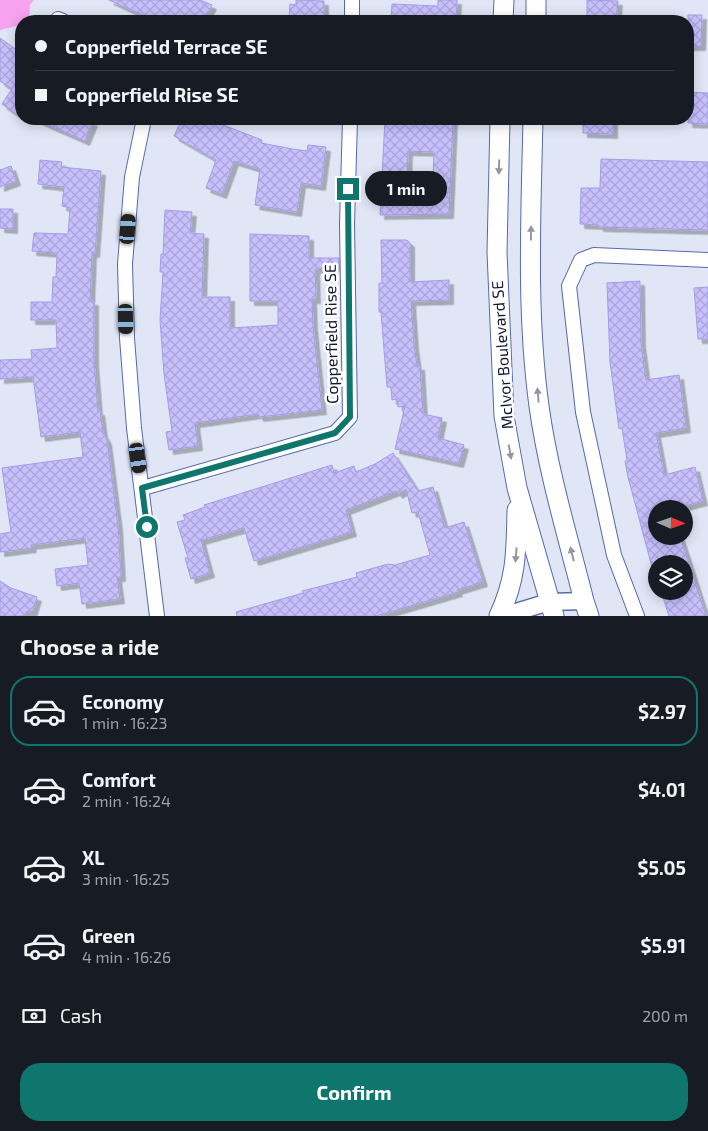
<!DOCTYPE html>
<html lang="en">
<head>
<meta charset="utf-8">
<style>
  body { margin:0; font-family:"Exo 2",sans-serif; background:#20242c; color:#f1f3f6; height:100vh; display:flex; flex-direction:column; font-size:19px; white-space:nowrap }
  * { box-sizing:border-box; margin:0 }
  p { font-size:16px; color:#9ea1a6 }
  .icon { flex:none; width:28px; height:28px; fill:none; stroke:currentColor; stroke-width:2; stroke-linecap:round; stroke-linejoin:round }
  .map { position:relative; height:616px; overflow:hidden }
  .side { display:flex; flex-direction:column; background:#171b24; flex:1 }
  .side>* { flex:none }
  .hud { position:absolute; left:15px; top:15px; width:679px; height:110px; border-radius:20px; box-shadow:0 2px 12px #0003; display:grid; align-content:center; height:110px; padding:0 20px; background:#171b24 }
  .needle { width:32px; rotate:92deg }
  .tools { position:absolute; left:648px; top:500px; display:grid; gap:10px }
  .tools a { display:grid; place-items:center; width:45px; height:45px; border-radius:50%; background:#171b24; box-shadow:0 2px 12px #0003; font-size:25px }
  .end { position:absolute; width:22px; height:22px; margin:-11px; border:6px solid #0f766e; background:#fff; box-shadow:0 0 0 2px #fff }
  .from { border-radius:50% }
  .bubble { position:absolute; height:35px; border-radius:18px; background:#171b24; box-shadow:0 2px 12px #0003; font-size:16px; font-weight:700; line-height:35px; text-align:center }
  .car { position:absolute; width:15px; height:30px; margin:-15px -8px; border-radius:6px; box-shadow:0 0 4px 1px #0007; background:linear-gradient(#222 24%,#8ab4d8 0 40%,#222 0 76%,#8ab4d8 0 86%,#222 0) }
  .hud b { display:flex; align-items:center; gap:18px; height:48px; font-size:19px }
  .hud b+b { border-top:1px solid #363941 }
  .hud i { width:12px; height:12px; background:#f1f3f6 }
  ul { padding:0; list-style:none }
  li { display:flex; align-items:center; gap:15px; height:70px; margin:0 10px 8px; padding:0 10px; border:2px solid transparent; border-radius:20px }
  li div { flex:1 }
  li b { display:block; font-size:19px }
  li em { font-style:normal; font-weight:700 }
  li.current { border-color:#0f766e }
  li>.icon { width:45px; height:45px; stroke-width:1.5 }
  h2 { padding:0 20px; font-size:22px; line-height:60px }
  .pay { display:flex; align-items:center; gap:12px; height:55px; padding:0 20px; font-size:19px }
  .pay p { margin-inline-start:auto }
  .action { display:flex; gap:10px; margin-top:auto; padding:10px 20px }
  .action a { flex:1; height:58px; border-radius:20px; background:#0f766e; color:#fff; font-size:20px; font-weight:700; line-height:58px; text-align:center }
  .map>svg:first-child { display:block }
  .park { fill:#f7a3ef }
  .building { fill:url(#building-cross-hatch); stroke:#a69be5; fill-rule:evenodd; filter:url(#shadow) }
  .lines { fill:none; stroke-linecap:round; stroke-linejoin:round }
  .minor-casing { stroke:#5669ac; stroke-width:16 }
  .tertiary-casing { stroke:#5669ac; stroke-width:19 }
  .secondary-casing { stroke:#5669ac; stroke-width:21 }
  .minor { stroke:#fff; stroke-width:14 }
  .tertiary { stroke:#fff; stroke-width:16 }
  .secondary { stroke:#fff; stroke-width:19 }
  .oneway { fill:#9497a3 }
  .route { stroke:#0f766e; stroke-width:6 }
  .labels { text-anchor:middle; stroke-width:5; stroke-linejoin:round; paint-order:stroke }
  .street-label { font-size:16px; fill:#111833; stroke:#fff }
</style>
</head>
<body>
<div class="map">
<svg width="708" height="616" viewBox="0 0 708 616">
  <defs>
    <pattern id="building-cross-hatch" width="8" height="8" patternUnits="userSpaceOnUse" patternTransform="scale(1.25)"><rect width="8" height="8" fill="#c8c0fd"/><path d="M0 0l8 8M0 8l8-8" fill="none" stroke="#aba4d9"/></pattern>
    <filter id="shadow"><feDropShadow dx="4.5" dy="4.5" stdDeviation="0" flood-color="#0004"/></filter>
  </defs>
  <rect width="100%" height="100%" fill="#e1e6f6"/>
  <polygon class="park" points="0,0 34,0 30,5 29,21 21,21 21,25 0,30"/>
  <g class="building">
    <polygon points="109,0 200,0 212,5 204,21 162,21 148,15 147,17"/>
    <polygon points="296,0 324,1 324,18 289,17 290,4 296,5"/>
    <polygon points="438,0 457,0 456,21 391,20 392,4 438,6"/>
    <polygon points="587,0 618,1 616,21 587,21"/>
    <polygon points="688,15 702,15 701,46 688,46"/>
    <polygon points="0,38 21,53 21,106 16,114 2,104 12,89 0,81"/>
    <polygon points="688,92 708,93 708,124 688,123"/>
    <polygon points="35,119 85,119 93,122 85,141"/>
    <polygon points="182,119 221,119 218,123 262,140 261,143 293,149 307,151 308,145 326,147 321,186 301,183 297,212 255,205 260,169 234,161 222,194 206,188 216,160 174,136"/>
    <path d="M385 119H453L449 214 380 215ZM408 151 434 152 433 177 407 176Z"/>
    <polygon points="583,119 613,119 613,134 583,133"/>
    <polygon points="601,159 708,162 708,230 599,227 599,225 580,224 581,188 600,188"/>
    <polygon points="40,160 62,162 61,167 101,171 95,253 92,253 90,301 94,301 94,362 98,411 100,411 103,433 107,440 118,526 121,577 117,577 120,599 82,604 79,583 57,586 55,569 88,565 85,538 31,545 32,548 0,552 0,534 11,532 2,468 83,457 80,432 41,437 33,377 0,379 0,360 32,359 31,350 57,348 56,320 31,320 31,302 52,302 53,277 56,277 57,253 32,251 34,233 68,234 70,208 62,206 64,187 38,184"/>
    <polygon points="11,166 16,181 0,187 0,170"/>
    <polygon points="0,209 13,209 13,229 0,228"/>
    <polygon points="165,210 192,212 190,233 204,234 202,297 230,297 230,328 278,325 278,301 250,301 250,234 309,236 309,258 339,258 339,266 315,269 316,299 312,299 313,326 322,410 259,417 258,414 195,423 198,446 169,450 166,432 172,431 164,374 160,320 163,272 160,272 161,254 163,254"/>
    <polygon points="381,240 407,240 410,243 410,282 449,280 449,300 411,301 414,345 417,366 420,366 423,414 442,418 438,438 464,445 459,463 395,449 405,406 398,407 397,399 392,400 391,387 387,387 381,312 379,312 379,283 382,283"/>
    <polygon points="640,281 641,343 646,380 679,375 686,428 656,433 664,475 695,467 703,501 673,509 656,509 656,536 680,536 706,616 669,616 661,591 684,591 684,564 656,564 656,567 652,567 628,477 625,461 627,460 622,428 619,429 610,362 607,283"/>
    <polygon points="708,287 708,339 698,339 694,288"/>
    <polygon points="393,453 418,491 433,487 445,528 464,522 483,582 457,590 458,592 376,616 237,616 236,612 303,593 302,591 357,577 356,573 388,564 395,565 430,555 418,512 412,513 406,489 398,494 396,491 346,510 352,532 254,561 244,528 201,540 210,573 191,579 185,558 188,558 177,522 185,520 183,515 205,507 204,505 332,465 334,473 354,466 356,472 375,464"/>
    <polygon points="0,581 11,588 37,597 32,613 27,611 23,616 0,616"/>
  </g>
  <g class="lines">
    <g class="minor-casing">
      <g id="minor">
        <polyline points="58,19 63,21"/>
        <polyline points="352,21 352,0"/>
        <polyline points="144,119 132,177 125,264 127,338 134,428 157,616"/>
        <polyline points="143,488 335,433 350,417 347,224 350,119"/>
        <polyline points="637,616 614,555 583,412 569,286 581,260 594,255 708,260"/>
      </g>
    </g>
    <g class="tertiary-casing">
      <polyline id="tertiary" points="503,616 549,602 584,601"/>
    </g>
    <g class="secondary-casing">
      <g id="secondary">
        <polyline points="503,21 504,0"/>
        <polyline points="536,21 536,0"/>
        <polyline points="500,119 497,252 504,416 517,488 554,616"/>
        <path d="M533 119C531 214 526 311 539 406 548 472 568 537 584 601L589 616"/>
        <path d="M499 616C517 577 516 551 517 510"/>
      </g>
    </g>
    <use href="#minor" class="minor"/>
    <use href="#tertiary" class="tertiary"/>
    <use href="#secondary" class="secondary"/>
  </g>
  <defs><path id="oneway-solid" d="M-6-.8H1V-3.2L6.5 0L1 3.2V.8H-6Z" transform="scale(1.25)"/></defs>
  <g class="oneway">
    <use href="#oneway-solid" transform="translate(499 167) rotate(92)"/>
    <use href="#oneway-solid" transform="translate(531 233) rotate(-89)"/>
    <use href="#oneway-solid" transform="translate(538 395) rotate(-95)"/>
    <use href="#oneway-solid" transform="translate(510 452) rotate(80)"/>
    <use href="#oneway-solid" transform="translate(572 554) rotate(-104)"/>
    <use href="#oneway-solid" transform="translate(516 555) rotate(95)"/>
  </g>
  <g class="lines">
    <polyline class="route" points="147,527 142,488 335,433 350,417 348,189"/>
  </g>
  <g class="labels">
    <g class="street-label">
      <text transform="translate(331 334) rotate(-91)" y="6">Copperfield Rise SE</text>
      <text transform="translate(502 355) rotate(-94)" y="6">McIvor Boulevard SE</text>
    </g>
  </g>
</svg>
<div class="tools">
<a><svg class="needle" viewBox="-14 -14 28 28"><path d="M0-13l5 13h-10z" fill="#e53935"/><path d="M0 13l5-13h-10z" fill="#9ea1a6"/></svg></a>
<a><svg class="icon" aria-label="layers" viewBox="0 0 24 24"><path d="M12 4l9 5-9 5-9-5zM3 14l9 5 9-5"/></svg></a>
</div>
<i class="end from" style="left:147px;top:527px"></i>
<i class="end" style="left:348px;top:189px"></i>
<div class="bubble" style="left:365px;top:171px;width:82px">1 min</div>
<i class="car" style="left:128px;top:229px;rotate:4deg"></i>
<i class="car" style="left:126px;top:319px;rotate:179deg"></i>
<i class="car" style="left:138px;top:458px;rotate:172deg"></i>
<div class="hud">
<b><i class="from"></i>Copperfield Terrace SE</b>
<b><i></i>Copperfield Rise SE</b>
</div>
</div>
<section class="side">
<h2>Choose a ride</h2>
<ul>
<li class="current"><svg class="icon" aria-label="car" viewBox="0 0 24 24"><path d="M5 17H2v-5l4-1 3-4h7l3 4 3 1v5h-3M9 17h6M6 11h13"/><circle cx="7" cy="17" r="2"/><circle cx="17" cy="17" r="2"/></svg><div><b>Economy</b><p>1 min · 16:23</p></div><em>$2.97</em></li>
<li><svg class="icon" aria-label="car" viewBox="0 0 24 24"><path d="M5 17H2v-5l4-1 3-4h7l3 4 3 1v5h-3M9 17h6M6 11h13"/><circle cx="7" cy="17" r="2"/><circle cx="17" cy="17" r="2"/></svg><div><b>Comfort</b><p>2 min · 16:24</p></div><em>$4.01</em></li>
<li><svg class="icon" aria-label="car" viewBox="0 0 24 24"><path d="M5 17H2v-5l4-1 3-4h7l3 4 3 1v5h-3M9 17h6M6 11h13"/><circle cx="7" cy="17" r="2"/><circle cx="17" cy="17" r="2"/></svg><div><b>XL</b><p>3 min · 16:25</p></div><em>$5.05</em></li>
<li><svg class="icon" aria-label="car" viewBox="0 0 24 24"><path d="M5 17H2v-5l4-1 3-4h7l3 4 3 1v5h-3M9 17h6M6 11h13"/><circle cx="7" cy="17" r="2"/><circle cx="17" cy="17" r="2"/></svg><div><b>Green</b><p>4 min · 16:26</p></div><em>$5.91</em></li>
</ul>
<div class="pay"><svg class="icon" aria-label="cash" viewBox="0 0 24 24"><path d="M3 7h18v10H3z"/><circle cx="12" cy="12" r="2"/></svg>Cash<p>200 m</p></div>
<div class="action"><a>Confirm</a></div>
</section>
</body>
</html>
